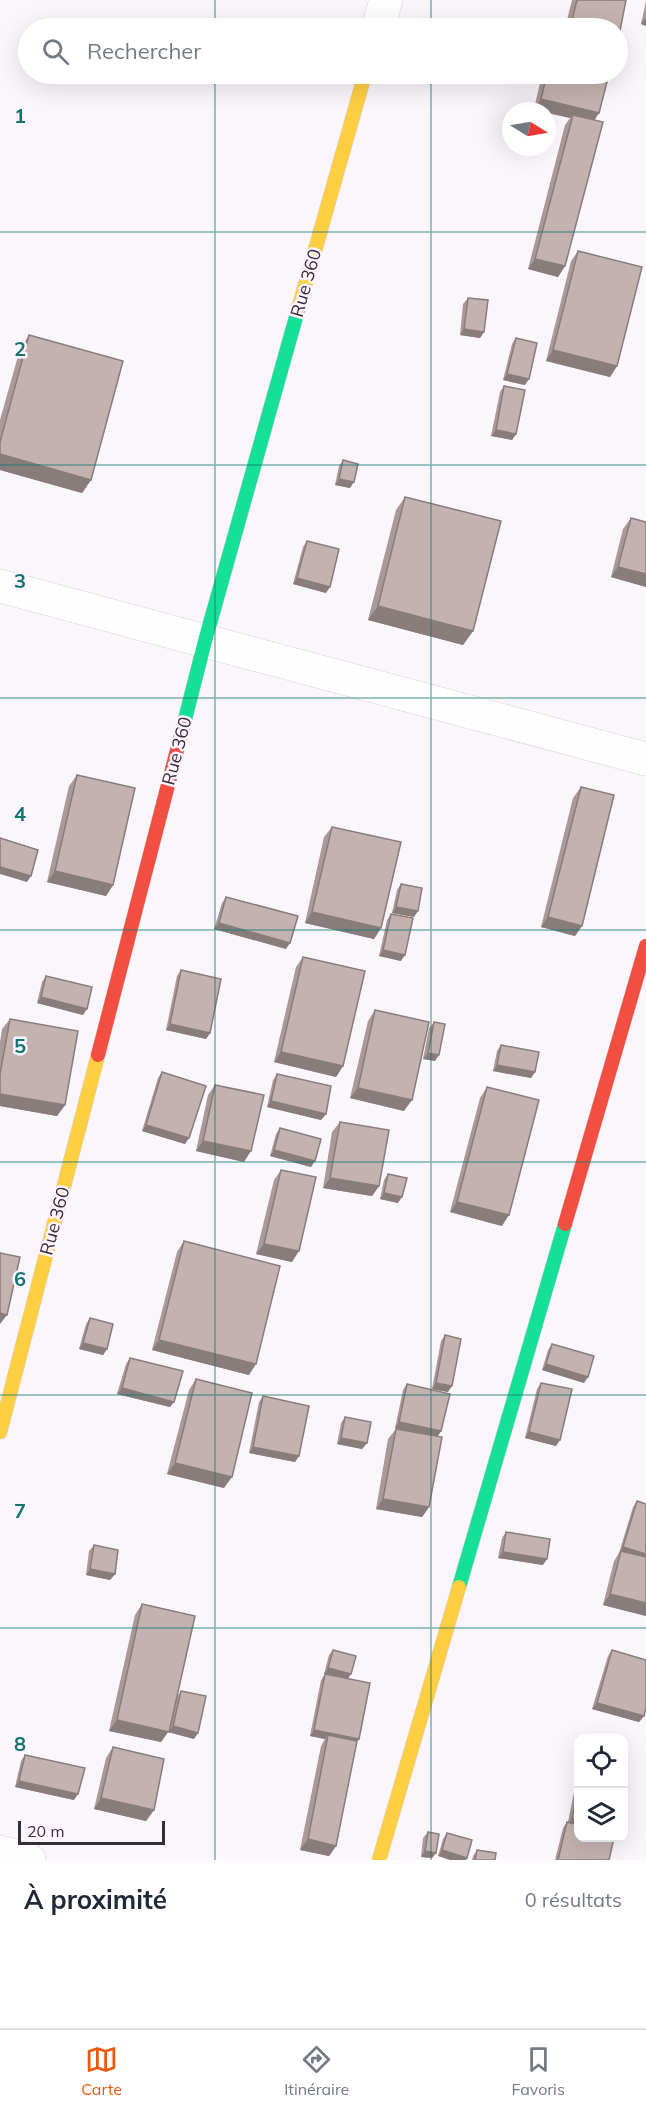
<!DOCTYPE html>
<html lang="fr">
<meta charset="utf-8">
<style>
:root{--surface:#fff;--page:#f6f6f7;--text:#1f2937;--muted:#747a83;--line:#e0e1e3;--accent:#ea580c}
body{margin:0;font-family:Mulish,sans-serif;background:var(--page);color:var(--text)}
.controls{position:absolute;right:18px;bottom:18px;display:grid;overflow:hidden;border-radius:12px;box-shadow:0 6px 24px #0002}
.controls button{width:54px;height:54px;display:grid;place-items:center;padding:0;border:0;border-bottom:2px solid var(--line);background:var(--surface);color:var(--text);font:30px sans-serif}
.compass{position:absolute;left:502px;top:102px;width:54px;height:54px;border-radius:50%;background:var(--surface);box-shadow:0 6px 24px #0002;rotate:101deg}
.scale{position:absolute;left:18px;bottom:15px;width:147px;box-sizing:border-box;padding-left:6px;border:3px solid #362e36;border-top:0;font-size:16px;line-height:21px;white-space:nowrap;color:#362e36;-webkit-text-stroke:4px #fef3fe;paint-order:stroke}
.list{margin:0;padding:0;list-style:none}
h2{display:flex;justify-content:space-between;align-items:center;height:78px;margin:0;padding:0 24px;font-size:26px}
h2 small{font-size:20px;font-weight:400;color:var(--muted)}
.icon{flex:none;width:33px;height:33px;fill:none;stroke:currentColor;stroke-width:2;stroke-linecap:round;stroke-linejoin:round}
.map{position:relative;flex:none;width:646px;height:1860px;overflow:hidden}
.search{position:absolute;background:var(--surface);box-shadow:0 6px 24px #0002;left:18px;right:18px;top:18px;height:66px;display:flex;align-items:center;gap:15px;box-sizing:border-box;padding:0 21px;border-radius:33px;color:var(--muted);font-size:22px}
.sheet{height:168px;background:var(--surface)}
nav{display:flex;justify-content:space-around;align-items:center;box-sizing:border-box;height:84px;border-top:2px solid var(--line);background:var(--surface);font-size:16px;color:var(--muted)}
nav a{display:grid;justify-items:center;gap:3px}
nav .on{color:var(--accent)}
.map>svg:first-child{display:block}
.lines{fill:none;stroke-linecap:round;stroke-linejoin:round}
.street-casing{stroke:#d8d2d7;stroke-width:34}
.fast-casing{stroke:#d8d2d7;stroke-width:15}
.slow-casing{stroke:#d8d2d7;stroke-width:15}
.jam-casing{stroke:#d8d2d7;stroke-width:15}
.street{stroke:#fefefe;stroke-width:33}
.fast{stroke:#16e098;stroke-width:14}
.slow{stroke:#ffcf43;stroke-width:14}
.jam{stroke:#f24e42;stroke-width:14}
.wall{fill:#a99997}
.shaded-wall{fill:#897d7b}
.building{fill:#c4b2b0;stroke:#897d7b;stroke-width:1.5}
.grid{fill:none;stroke:#0f766e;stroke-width:1.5;stroke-opacity:0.55}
.labels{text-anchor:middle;stroke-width:5;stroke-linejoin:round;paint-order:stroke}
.street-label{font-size:18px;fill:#362e36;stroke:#fef3fe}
.grid-label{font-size:20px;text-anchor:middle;font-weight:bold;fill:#0f766e;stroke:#fef3fe;stroke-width:5;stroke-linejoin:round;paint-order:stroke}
</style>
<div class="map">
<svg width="646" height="1860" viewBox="0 0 646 1860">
<rect width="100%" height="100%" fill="#fbf6fb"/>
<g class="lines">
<defs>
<g id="street">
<polyline points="378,28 386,0"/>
<polyline points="0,586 646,759"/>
<polyline points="0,1852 29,1860"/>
</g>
<g id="fast">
<polyline points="183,727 205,641 298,310"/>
<polyline points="459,1587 565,1224"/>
</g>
<g id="slow">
<polyline points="298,310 365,74"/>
<polyline points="0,1432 98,1055"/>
<polyline points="379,1860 459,1587"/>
</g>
<g id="jam">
<polyline points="98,1055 183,727"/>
<polyline points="565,1224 646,946"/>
</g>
</defs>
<use href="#street" class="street-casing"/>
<use href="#fast" class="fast-casing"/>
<use href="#slow" class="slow-casing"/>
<use href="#jam" class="jam-casing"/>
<use href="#street" class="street"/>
<use href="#fast" class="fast"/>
<use href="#slow" class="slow"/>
<use href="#jam" class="jam"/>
</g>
<g class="wall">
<polygon points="572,0 626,0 618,28 565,28"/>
<polygon points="646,1 646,26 641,24"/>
<polygon points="542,74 609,74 595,120 565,266 558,277 528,269 565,125 570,118 547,111 540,111 534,109"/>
<polygon points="578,251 617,366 610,377 546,361 571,261"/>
<polygon points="468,298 484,332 480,338 460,335 463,304"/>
<polygon points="29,335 91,480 82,493 0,470 0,420 20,349"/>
<polygon points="516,338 525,385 503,380 512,344"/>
<polygon points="504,386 516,434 512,440 491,436 500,392"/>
<polygon points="343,460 350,488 335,485 339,466"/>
<polygon points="405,497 473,631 463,645 368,620 396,510"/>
<polygon points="631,518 646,522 646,587 611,577 623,529"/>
<polygon points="307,541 326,593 293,584 303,547"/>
<polygon points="77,775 113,885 106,896 47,882 69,786"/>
<polygon points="581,787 582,926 575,936 541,927 573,798"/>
<polygon points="332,827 381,928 374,939 305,923 324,837"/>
<polygon points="401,884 414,917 392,913 397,890"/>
<polygon points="226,897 286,949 214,929 222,903"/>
<polygon points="391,914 401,961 379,956 387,920"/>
<polygon points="303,957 343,1066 336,1077 274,1062 296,967"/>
<polygon points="181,970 210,1033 206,1039 166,1030 177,976"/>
<polygon points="46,976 83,1015 37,1003 42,982"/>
<polygon points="375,1010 404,1111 350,1098 368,1021"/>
<polygon points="10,1019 65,1105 57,1116 0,1106 0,1042 2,1029"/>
<polygon points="434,1022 435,1061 423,1059 429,1028"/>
<polygon points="501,1045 535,1072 531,1078 493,1071 497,1051"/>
<polygon points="162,1072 185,1144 142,1131 158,1078"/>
<polygon points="277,1074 326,1114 321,1120 267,1107 273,1080"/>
<polygon points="215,1085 244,1162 196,1151 208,1095"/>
<polygon points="487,1087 502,1226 450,1212 480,1098"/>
<polygon points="340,1122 379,1186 372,1196 323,1188 332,1132"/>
<polygon points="280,1128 311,1167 270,1156 276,1134"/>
<polygon points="281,1170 292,1262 256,1254 274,1180"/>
<polygon points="388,1174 398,1203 380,1199 384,1180"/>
<polygon points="184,1241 249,1375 152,1350 177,1252"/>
<polygon points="90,1318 107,1349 103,1355 79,1349 86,1324"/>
<polygon points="445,1335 448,1392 432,1389 441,1341"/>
<polygon points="552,1344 584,1383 542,1370 548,1350"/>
<polygon points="130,1358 174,1402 170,1407 117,1394 126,1364"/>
<polygon points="196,1379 224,1488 167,1474 189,1390"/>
<polygon points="541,1383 556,1446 525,1438 537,1389"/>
<polygon points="407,1384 441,1431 438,1436 429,1507 422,1517 376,1509 388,1439 396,1429 413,1432 395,1428 403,1390"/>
<polygon points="263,1396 299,1456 295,1462 249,1453 259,1402"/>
<polygon points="345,1417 367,1443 362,1449 337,1444 341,1423"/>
<polygon points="637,1501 646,1616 603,1605 614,1561 619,1553 633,1507"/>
<polygon points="506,1532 543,1565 498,1558 502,1538"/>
<polygon points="94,1545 115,1574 110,1580 86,1575 89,1551"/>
<polygon points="142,1604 177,1697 181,1691 194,1739 168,1732 161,1742 109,1731 135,1615"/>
<polygon points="333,1650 348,1679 359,1739 357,1741 336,1846 329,1856 300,1850 321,1746 325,1739 310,1736 321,1680 325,1674 324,1674 329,1655"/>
<polygon points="612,1650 644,1716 639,1722 592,1709 608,1656"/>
<polygon points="113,1747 154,1810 146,1821 94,1809 106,1758"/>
<polygon points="25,1755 74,1800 15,1787 21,1761"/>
<polygon points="579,1782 609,1860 555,1860 563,1828 567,1822 568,1822 575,1787"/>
<polygon points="428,1832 436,1853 432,1858 421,1857 423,1838"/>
<polygon points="447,1833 467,1858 438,1856 443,1839"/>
<polygon points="477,1850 495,1860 472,1860 473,1856"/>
</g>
<g class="shaded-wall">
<polygon points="646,17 646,26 641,24"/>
<polygon points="541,99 599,113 592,124 573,115 570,118 547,113 547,111 540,111 534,109"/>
<polygon points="535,259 565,266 558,277 528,269"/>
<polygon points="464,329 484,332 480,338 460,335"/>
<polygon points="553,350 617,366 610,377 546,361"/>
<polygon points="507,374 529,379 525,385 503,380"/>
<polygon points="496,430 516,434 512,440 491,436"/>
<polygon points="0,454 91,480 82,493 0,470"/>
<polygon points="339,479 354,482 350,488 335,485"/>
<polygon points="618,567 646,574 646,587 611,577"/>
<polygon points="297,578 330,587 326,593 293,584"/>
<polygon points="378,606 473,631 463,645 368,620"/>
<polygon points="0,867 31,876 27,882 0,874"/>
<polygon points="55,871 113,885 106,896 47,882"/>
<polygon points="396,907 418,911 414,917 392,913"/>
<polygon points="312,912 381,928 374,939 305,923"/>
<polygon points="548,917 582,926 575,936 541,927"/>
<polygon points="219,923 290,943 286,949 214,929"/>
<polygon points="383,950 405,955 401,961 379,956"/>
<polygon points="41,997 87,1009 83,1015 37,1003"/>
<polygon points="170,1024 210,1033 206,1039 166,1030"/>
<polygon points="281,1052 343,1066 336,1077 274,1062"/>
<polygon points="428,1053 439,1055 435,1061 423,1059"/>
<polygon points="497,1065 535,1072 531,1078 493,1071"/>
<polygon points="358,1088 412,1100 404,1111 350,1098"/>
<polygon points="0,1094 65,1105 57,1116 0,1106"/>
<polygon points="271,1101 326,1114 321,1120 267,1107"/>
<polygon points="146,1125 189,1138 185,1144 142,1131"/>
<polygon points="203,1141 251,1151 244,1162 196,1151"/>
<polygon points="274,1150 315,1161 311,1167 270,1156"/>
<polygon points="330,1178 379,1186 372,1196 323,1188"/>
<polygon points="384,1193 402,1197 398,1203 380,1199"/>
<polygon points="457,1202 509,1215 502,1226 450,1212"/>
<polygon points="264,1244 299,1251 292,1262 256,1254"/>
<polygon points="0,1313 7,1315 0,1324"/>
<polygon points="159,1340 256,1364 249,1375 152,1350"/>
<polygon points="83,1343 107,1349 103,1355 79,1349"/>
<polygon points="546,1364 588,1377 584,1383 542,1370"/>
<polygon points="436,1383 452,1386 448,1392 432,1389"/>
<polygon points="122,1388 174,1402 170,1407 117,1394"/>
<polygon points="399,1422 441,1431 437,1437 395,1428"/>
<polygon points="529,1432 560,1440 556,1446 525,1438"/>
<polygon points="341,1438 367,1443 362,1449 337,1444"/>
<polygon points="253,1447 299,1456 295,1462 249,1453"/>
<polygon points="175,1463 232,1477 224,1488 167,1474"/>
<polygon points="383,1499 429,1507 422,1517 376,1509"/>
<polygon points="623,1547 646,1554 646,1562 621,1551 619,1553"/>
<polygon points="503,1552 547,1559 543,1565 498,1558"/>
<polygon points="90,1569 115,1574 110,1580 86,1575"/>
<polygon points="610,1594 646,1603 646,1616 603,1605"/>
<polygon points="328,1668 351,1674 347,1680 324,1674"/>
<polygon points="597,1703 644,1716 639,1722 592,1709"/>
<polygon points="117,1720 169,1732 173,1726 198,1733 194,1739 168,1732 161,1742 109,1731"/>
<polygon points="314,1730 359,1739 355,1745 328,1735 325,1739 310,1736"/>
<polygon points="19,1781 78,1794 74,1800 15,1787"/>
<polygon points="101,1798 154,1810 146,1821 94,1809"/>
<polygon points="572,1818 579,1819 579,1826 568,1824"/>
<polygon points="308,1839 336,1846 329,1856 300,1850"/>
<polygon points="442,1850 467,1858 466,1860 450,1860 438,1856"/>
<polygon points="425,1851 436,1853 432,1858 421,1857"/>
</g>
<g class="building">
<polygon points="577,0 626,0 618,41 618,28 570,28"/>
<polygon points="547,74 609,74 599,113 541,99"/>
<polygon points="573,115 603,122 565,266 535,259"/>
<polygon points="578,251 642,267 617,366 553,350"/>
<polygon points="468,298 488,300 484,332 464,329"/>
<polygon points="29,335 123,361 91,480 0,454 0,442"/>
<polygon points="516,338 537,343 529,379 507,374"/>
<polygon points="504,386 525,390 516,434 496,430"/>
<polygon points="343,460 358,464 354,482 339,479"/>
<polygon points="405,497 501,521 473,631 378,606"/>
<polygon points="631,518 646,522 646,574 618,567"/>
<polygon points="307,541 339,549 330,587 297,578"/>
<polygon points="77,775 135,788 113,885 55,871"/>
<polygon points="581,787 614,795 582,926 548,917"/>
<polygon points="332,827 401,842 381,928 312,912"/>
<polygon points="0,838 38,850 31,876 0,867"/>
<polygon points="401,884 422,888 418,911 396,907"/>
<polygon points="226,897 298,916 290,943 219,923"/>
<polygon points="391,914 413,918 405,955 383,950"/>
<polygon points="303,957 365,971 343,1066 281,1052"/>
<polygon points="181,970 221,979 210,1033 170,1024"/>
<polygon points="46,976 92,987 87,1009 41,997"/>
<polygon points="375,1010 429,1022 412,1100 358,1088"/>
<polygon points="10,1019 78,1031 65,1105 0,1094 0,1074"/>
<polygon points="434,1022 445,1024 439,1055 428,1053"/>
<polygon points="501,1045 539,1052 535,1072 497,1065"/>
<polygon points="162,1072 206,1086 189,1138 146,1125"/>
<polygon points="277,1074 331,1086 326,1114 271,1101"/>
<polygon points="215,1085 264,1095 251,1151 203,1141"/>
<polygon points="487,1087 539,1100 509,1215 457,1202"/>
<polygon points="340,1122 389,1130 379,1186 330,1178"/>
<polygon points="280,1128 321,1139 315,1161 274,1150"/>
<polygon points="281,1170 316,1177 299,1251 264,1244"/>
<polygon points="388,1174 407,1178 402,1197 384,1193"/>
<polygon points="184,1241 280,1266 256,1364 159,1340"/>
<polygon points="0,1253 20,1257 7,1315 0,1313"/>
<polygon points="90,1318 113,1324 107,1349 83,1343"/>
<polygon points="445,1335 461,1339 452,1386 436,1383"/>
<polygon points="552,1344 594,1356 588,1377 546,1364"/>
<polygon points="130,1358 183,1371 174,1402 122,1388"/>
<polygon points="196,1379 252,1393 232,1477 175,1463"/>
<polygon points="541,1383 572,1389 560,1440 529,1432"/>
<polygon points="407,1384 450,1394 441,1431 399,1422"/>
<polygon points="263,1396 309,1406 299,1456 253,1447"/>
<polygon points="345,1417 371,1422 367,1443 341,1438"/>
<polygon points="396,1429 442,1437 429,1507 383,1499"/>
<polygon points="637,1501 646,1504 646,1554 623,1547"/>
<polygon points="506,1532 550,1539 547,1559 503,1552"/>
<polygon points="94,1545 118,1550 115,1574 90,1569"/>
<polygon points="621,1551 646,1557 646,1603 610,1594"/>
<polygon points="142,1604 195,1616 169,1732 117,1720"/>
<polygon points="333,1650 356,1656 351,1674 328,1668"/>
<polygon points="612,1650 646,1660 646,1708 644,1716 597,1703"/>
<polygon points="325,1674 370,1683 359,1739 314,1730"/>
<polygon points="181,1691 206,1696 198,1733 173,1726"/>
<polygon points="328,1735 357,1741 336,1846 308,1839"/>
<polygon points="113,1747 164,1759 154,1810 101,1798"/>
<polygon points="25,1755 85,1768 78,1794 19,1781"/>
<polygon points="579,1783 579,1819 572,1818"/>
<polygon points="567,1822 579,1825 579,1838 614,1838 609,1860 558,1860"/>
<polygon points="428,1832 439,1834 436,1853 425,1851"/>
<polygon points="447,1833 472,1840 467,1858 442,1850"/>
<polygon points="477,1850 496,1853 495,1860 475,1860"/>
</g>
<path class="grid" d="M 215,0 L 215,28M 431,0 L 431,28M 215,74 L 215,1860M 431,74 L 431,1860M 0,232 L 646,232M 0,465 L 646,465M 0,698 L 646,698M 0,930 L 646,930M 0,1162 L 646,1162M 0,1395 L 646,1395M 0,1628 L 646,1628"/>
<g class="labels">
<g class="street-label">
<text transform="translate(306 283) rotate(-74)" y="6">Rue 360</text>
<text transform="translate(177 751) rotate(-75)" y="6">Rue 360</text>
<text transform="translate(55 1221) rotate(-75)" y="6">Rue 360</text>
</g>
</g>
<g class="grid-label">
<text x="20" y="123">1</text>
<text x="20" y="356">2</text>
<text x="20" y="588">3</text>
<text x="20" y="821">4</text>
<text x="20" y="1053">5</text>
<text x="20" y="1286">6</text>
<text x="20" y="1518">7</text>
<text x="20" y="1751">8</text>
</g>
</svg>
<div class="controls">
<button><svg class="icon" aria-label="locate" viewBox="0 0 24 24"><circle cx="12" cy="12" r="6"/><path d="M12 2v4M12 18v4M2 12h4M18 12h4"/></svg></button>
<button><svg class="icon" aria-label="layers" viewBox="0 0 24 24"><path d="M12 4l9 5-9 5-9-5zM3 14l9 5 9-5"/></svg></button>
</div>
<svg class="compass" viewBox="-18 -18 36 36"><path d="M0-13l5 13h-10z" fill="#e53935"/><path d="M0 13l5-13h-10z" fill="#747a83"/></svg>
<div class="scale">20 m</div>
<div class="search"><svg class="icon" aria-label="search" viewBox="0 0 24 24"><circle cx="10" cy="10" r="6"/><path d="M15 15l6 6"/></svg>Rechercher</div>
</div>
<section class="sheet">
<h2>À proximité<small>0 résultats</small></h2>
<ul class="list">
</ul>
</section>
<nav>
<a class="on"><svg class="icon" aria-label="map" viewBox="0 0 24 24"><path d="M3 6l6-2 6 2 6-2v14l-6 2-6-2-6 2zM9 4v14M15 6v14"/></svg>Carte</a>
<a><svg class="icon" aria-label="directions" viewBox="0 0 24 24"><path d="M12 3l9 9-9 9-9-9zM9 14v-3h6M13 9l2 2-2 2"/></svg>Itinéraire</a>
<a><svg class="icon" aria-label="saved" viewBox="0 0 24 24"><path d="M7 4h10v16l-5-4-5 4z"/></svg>Favoris</a>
</nav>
